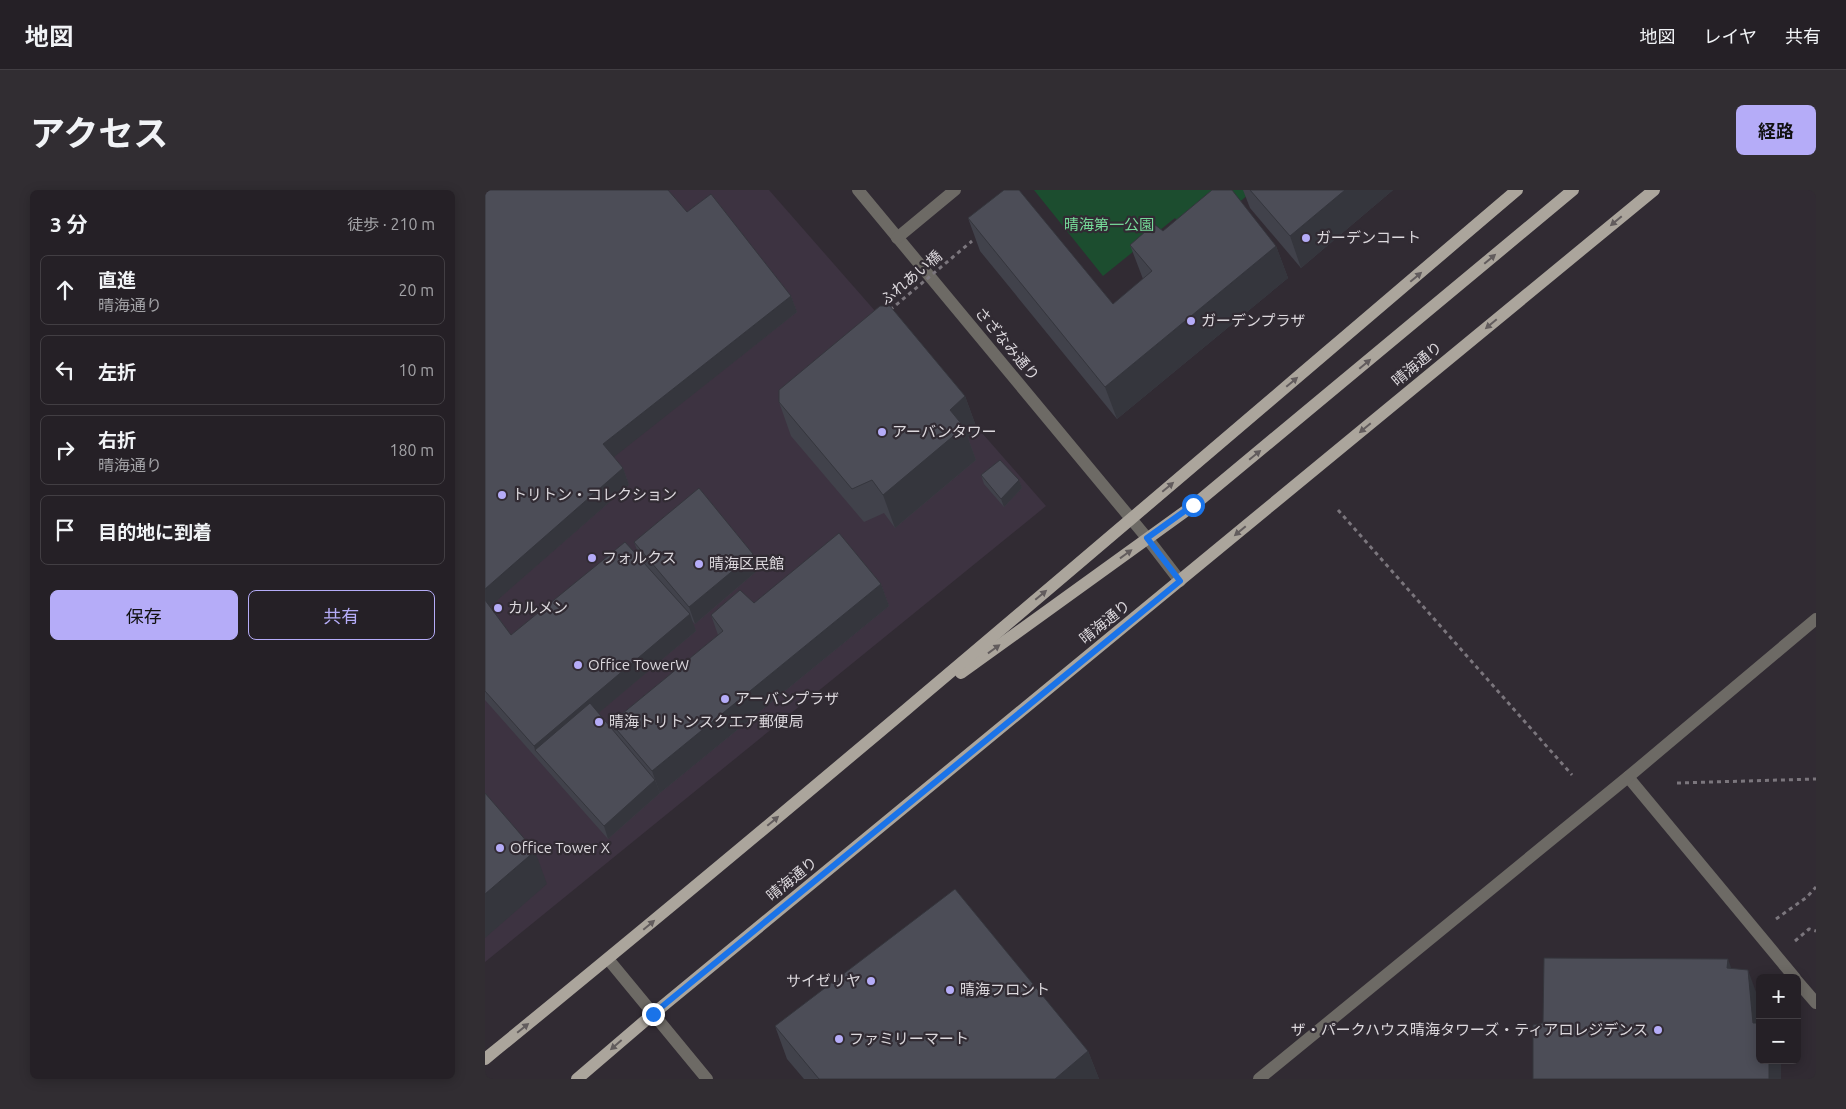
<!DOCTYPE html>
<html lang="ja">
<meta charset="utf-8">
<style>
:root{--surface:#252026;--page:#312d32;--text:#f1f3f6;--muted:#a3a3a7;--line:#423e43;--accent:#b5acf8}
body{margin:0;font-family:Ubuntu,"Noto Sans JP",sans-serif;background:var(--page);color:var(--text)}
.controls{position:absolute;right:15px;bottom:15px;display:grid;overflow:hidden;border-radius:8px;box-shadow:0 2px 12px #0003}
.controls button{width:45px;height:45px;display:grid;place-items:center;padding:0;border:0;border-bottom:1px solid var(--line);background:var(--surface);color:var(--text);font:25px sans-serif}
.stop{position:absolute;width:15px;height:15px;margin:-11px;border:4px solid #1a73e8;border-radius:50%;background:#fff}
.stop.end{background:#1a73e8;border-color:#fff;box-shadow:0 1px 5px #0008}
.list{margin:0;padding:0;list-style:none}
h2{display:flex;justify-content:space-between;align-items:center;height:65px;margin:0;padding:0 20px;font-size:21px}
h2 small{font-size:16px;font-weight:400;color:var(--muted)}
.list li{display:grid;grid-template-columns:32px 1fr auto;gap:15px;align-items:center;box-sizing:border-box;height:70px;margin:0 10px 10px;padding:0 10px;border:1px solid var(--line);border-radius:8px}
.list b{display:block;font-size:19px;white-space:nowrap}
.list p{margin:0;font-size:16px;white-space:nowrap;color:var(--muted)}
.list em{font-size:16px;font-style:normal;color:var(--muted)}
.actions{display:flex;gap:10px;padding:15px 20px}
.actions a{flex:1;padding:11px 0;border:1px solid var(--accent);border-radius:8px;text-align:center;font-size:18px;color:var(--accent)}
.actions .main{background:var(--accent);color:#111}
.icon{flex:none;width:28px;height:28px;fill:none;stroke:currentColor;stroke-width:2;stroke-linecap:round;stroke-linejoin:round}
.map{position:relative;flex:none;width:1331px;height:889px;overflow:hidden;border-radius:8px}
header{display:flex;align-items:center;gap:30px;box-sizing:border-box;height:70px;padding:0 25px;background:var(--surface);border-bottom:1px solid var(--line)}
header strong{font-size:24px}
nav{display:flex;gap:28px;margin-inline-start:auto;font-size:18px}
.intro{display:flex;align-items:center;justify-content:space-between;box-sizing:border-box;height:120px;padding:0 30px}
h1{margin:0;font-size:35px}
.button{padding:12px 22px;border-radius:8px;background:var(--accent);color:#111;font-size:18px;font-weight:700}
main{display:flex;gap:30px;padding:0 30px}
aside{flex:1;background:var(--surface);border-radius:8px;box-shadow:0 2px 12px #0003}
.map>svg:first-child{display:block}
.built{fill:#3d3341}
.green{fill:#1c4d2f}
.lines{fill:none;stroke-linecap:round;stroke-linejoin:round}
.path{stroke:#7b767d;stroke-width:3;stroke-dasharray:4 4;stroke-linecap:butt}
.minor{stroke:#6d6a65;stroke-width:12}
.major{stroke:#aba59c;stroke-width:12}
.path-bridge{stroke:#7b767d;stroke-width:3;stroke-dasharray:4 4;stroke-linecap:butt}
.wall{fill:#41424b}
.shaded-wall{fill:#35363d}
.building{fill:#4c4d57;stroke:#35363d}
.oneway{fill:#625c5d}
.route{stroke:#1a73e8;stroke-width:6}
.poi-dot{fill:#b5acf8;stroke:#312b33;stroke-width:2}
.labels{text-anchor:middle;stroke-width:4.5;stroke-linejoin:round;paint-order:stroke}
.park-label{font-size:15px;fill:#76da99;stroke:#312b33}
.poi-label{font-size:15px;fill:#dcd8dd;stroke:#312b33;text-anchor:start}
.street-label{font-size:15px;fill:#dcd8dd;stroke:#312b33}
</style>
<header>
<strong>地図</strong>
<nav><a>地図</a><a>レイヤ</a><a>共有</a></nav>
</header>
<div class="intro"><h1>アクセス</h1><a class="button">経路</a></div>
<main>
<aside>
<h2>3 分<small>徒歩 · 210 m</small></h2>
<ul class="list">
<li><svg class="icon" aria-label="ahead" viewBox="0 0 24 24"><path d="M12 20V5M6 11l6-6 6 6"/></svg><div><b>直進</b><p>晴海通り</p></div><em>20 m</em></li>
<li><svg class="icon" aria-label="left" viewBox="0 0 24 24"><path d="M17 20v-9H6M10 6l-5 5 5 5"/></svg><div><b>左折</b></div><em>10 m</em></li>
<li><svg class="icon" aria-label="right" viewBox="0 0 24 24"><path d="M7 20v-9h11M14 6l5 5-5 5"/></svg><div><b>右折</b><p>晴海通り</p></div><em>180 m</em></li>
<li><svg class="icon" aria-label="arrive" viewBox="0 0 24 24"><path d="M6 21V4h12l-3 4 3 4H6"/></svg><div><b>目的地に到着</b></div></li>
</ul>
<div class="actions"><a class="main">保存</a><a>共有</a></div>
</aside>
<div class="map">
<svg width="1331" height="889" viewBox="0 0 1331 889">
<rect width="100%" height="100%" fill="#312b33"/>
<polygon class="built" points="0,0 284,0 561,316 0,772"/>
<polygon class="green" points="549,0 769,0 708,50 690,28 618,86"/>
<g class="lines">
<g class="path">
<polyline points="853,320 1087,585"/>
<polyline points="1192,593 1331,589"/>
<polyline points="1291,729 1322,707 1331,697"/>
<polyline points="1310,751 1324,739 1331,741"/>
</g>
<g class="minor">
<polyline points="373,0 662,348 695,391"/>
<polyline points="412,48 470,0"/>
<polyline points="1143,587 1310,788"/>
<polyline points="123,769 222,889"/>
<polyline points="1312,791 1331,813"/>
<polyline points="774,889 1143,587 1331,429"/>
</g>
<g class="major">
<polyline points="476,483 709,315 1088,0"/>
<path d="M 0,869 C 349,585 690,291 1032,0"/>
<polyline points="92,889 168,824 1169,0"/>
</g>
<polyline class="path-bridge" points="405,120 487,51"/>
</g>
<g class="wall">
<polygon points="0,0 202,22 306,106 312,122 128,267 138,278 144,295 5,416 26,445 155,368 149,352 273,380 210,434 207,431 211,441 113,523 129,542 126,533 233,445 226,425 269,413 396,394 404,416 175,603 123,649 0,510"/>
<polygon points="758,0 908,0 816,78 765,18"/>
<polygon points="483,28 628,114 658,89 645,55 678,41 791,56 803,88 632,229 495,61"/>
<polygon points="480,206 492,239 483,248 491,270 410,338 399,323 379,332 306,246 294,212"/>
<polygon points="496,285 534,290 537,298 519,317 499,294"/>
<polygon points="290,836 603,861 614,889 319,889 302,869"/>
</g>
<g class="shaded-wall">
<polygon points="860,0 908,0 816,78 805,46"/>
<polygon points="791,56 803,88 632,229 620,197"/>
<polygon points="306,106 312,122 124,271 118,254"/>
<polygon points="480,206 492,239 483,248 491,270 410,338 398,305 465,220"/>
<polygon points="138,278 144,295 1,420 0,417 0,399"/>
<polygon points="534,290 537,298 519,317 516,309"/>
<polygon points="268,364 273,380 210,434 204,417"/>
<polygon points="396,394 404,416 175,603 167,581"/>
<polygon points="205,424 211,441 59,569 50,560 49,556"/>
<polygon points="170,590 175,603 123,649 119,636"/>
<polygon points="50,661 62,694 0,748 0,704"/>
<polygon points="1243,769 1255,802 1242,778"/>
<polygon points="1263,780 1275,813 1275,853 1268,833"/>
<polygon points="603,861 614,889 570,889"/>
<rect x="1284" y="870" width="12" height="19"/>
</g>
<g class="building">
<polygon points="0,0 183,0 202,22 226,4 306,106 118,254 138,278 0,399"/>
<polygon points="519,0 534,0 628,114 667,81 645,55 669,34 678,41 727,0 747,0 791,56 620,197 483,28"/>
<polygon points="765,0 860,0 805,46"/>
<polygon points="395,116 405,116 480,206 465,220 479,237 398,305 387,290 367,299 294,212 294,200"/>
<polygon points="515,270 534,290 516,309 496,285"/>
<polygon points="214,298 268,364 204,417 149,352"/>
<polygon points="354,343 396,394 167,581 126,533 238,441 226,425 255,400 269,413"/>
<polygon points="140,352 205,424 49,556 0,501 0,410 26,445"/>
<polygon points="105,513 170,590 119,636 50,560"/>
<polygon points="0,603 50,661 0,704"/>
<polygon points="470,699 603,861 570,889 334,889 290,836"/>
<polygon points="1059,768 1243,769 1242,778 1263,780 1268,833 1275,833 1275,870 1284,870 1284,889 1048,889 1048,835 1058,833"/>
</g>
<defs><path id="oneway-solid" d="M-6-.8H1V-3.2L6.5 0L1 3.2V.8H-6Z" transform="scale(1.25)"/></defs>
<g class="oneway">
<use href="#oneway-solid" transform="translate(1131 31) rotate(140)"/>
<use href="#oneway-solid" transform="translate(1005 69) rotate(-40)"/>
<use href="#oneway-solid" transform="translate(931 87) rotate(-40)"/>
<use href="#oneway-solid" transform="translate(1006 134) rotate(140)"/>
<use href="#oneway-solid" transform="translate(880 174) rotate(-40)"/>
<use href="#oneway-solid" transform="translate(807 192) rotate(-40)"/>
<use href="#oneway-solid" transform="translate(880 238) rotate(140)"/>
<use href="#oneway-solid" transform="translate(770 265) rotate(-39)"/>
<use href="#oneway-solid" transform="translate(683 297) rotate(-40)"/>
<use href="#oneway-solid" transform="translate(755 341) rotate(140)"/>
<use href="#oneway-solid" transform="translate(641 364) rotate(-36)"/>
<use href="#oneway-solid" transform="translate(556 405) rotate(-40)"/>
<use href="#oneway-solid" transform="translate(509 459) rotate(-36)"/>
<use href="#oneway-solid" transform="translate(288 631) rotate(-40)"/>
<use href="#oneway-solid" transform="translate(164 735) rotate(-40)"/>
<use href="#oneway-solid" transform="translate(38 838) rotate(-39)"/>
<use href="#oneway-solid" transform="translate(131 855) rotate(139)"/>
</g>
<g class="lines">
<polyline class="route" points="168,824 695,391 662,348 708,315"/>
</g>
<g class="poi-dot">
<circle cx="821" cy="48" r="5"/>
<circle cx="706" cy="131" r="5"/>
<circle cx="397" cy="242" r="5"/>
<circle cx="17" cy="305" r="5"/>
<circle cx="107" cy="368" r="5"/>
<circle cx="214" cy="374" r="5"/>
<circle cx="13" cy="418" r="5"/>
<circle cx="93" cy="475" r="5"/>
<circle cx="240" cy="509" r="5"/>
<circle cx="114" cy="532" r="5"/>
<circle cx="15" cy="658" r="5"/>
<circle cx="386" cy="791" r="5"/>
<circle cx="465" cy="800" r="5"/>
<circle cx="1173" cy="840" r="5"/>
<circle cx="354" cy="849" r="5"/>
</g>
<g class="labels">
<g class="park-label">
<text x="624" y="40">晴海第一公園</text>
</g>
<g class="poi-label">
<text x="831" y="53">ガーデンコート</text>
<text x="716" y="136">ガーデンプラザ</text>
<text x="407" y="247">アーバンタワー</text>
<text x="27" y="310">トリトン・コレクション</text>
<text x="117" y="373">フォルクス</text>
<text x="224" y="379">晴海区民館</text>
<text x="23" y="423">カルメン</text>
<text x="103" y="480">Office TowerW</text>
<text x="250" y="514">アーバンプラザ</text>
<text x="124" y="537">晴海トリトンスクエア郵便局</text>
<text x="25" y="663">Office Tower X</text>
<text x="376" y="796" text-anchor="end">サイゼリヤ</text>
<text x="475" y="805">晴海フロント</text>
<text x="1163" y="845" text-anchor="end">ザ・パークハウス晴海タワーズ・ティアロレジデンス</text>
<text x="364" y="854">ファミリーマート</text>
</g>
<g class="street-label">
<text transform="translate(426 88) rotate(-40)" y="5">ふれあい橋</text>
<text transform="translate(522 154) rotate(50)" y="5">さざなみ通り</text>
<text transform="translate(932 174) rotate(-40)" y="5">晴海通り</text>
<text transform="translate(620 432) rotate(-39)" y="5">晴海通り</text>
<text transform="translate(307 689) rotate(-39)" y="5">晴海通り</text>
</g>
</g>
</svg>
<div class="controls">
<button>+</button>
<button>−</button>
</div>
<div class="stop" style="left:708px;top:315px"></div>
<div class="stop end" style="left:168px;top:824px"></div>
</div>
</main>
